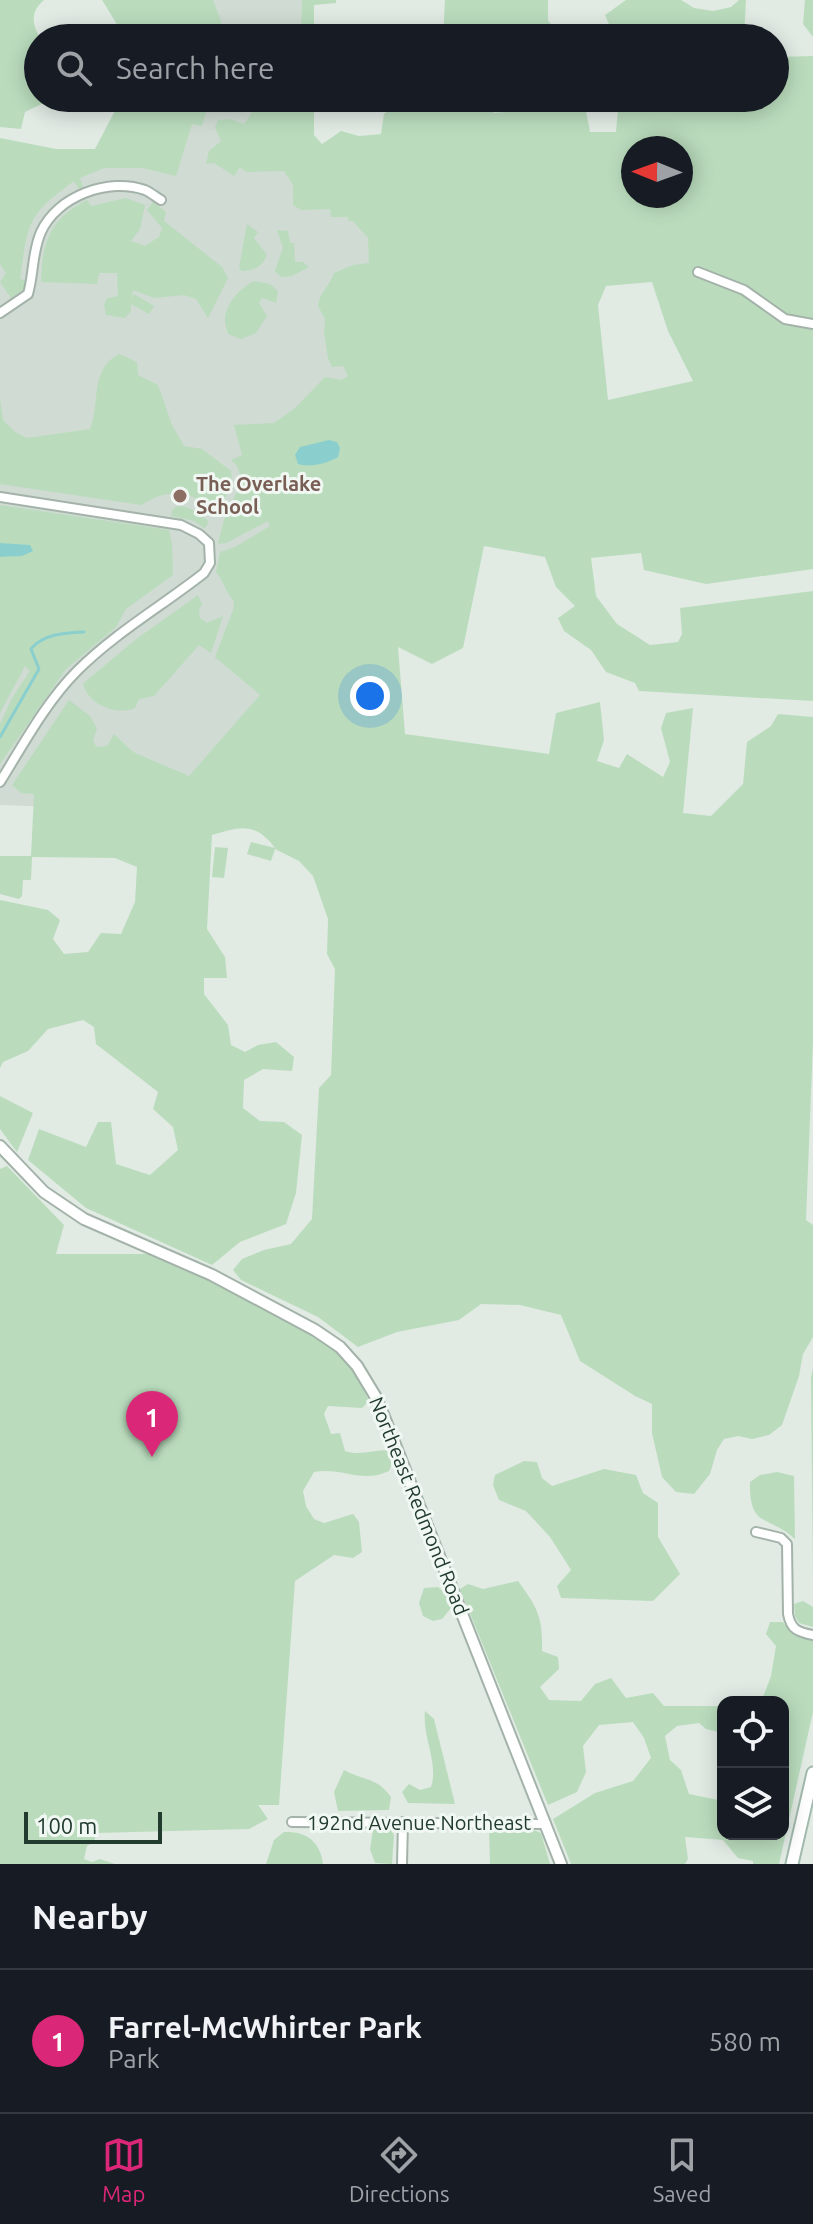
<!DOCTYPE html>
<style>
:root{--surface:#171b24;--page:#242831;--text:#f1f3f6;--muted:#9ea1a6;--line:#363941;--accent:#db2777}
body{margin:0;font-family:Ubuntu,sans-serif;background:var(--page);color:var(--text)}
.controls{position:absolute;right:24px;bottom:24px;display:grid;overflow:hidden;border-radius:16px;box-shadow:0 4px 20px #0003}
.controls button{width:72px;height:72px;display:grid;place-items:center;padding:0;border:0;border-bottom:2px solid var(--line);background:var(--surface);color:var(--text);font:40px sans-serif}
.compass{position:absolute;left:621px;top:136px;width:72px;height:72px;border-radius:50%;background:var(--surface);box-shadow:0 4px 20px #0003;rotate:271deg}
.scale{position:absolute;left:24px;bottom:20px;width:138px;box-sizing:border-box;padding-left:8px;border:4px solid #223b2f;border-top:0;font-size:22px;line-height:28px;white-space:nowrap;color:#223b2f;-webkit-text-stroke:6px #f1f8f3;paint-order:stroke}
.you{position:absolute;left:370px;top:696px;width:28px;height:28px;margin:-20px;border:6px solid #fff;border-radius:50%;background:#1a73e8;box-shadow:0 0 0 12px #1a73e833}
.badge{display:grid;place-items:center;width:52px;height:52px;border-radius:50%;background:var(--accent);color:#fff;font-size:26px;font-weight:700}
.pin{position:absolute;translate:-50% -66px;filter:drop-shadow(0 2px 4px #0008)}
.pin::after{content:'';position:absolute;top:42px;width:28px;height:24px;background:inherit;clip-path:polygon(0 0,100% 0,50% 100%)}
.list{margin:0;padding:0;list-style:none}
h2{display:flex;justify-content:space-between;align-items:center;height:104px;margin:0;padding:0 32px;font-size:34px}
h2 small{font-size:26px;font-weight:400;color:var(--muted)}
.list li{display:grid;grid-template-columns:52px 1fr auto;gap:24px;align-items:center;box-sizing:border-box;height:144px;padding:0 32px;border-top:2px solid var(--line)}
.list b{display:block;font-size:30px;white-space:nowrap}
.list p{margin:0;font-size:26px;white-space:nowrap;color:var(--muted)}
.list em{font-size:26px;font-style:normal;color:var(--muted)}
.icon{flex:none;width:44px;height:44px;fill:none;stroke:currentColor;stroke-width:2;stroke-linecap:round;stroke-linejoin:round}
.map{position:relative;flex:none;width:813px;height:1864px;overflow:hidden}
.search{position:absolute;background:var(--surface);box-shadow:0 4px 20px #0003;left:24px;right:24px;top:24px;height:88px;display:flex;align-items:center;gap:20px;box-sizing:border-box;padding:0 28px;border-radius:44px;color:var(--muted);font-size:30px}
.sheet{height:248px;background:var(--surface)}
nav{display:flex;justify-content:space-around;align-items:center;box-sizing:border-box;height:112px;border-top:2px solid var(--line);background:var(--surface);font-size:22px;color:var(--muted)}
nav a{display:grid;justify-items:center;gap:4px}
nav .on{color:var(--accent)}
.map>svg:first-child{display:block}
.built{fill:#cfdbd3}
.green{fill:#badcbd;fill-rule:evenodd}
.water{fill:#8acfcd}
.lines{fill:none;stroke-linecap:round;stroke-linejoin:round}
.stream{stroke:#8acfcd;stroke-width:3}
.minor-casing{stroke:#a4b3aa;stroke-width:12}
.tertiary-casing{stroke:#a4b3aa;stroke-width:14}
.secondary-casing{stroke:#a2b9ad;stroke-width:15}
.minor{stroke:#fff;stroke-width:8}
.tertiary{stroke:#fff;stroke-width:10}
.secondary{stroke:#fff;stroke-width:11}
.education-dot{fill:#8d6e63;stroke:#f1f8f3;stroke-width:3}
.labels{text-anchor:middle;stroke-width:6;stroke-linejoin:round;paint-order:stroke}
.education-label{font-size:20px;font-weight:bold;fill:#785e54;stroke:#f1f8f3;text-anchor:start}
.street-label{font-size:20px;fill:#223b2f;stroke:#f1f8f3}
</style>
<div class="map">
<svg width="813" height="1864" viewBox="0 0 813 1864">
<rect width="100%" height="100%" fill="#e1ebe4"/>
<g class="built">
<polygon points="172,0 308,0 308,38 171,38"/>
<polygon points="169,98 307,98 307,151 379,152 341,817 0,805 0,152 167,157"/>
</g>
<g class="green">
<path d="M 0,0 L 44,0 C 30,12 32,23 40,38 L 38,38 L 38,98 L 54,98 L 25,112 L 21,129 L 0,127 Z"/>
<polygon points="102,0 213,0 221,21 221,38 121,38 118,26"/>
<polygon points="302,0 336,0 336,3 314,5 314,28 330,38 301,38"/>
<polygon points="445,0 548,0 548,21 562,33 559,38 443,38"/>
<polygon points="626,0 681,0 694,8 713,11 731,7 739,0 746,0 744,38 615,38 605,15"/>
<polygon points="805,0 813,0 813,37 803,24"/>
<path d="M 813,56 L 813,569 L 706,584 L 644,570 L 641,553 L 591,558 L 596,596 L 617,624 L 650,645 L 678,642 L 682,634 L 680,608 L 813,591 L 813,701 L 639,691 L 635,683 L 606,672 L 591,650 L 564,631 L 558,618 L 575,606 L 556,587 L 545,557 L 484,546 L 463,648 L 432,664 L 398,647 L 405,734 L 549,754 L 556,713 L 600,702 L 604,740 L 597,761 L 619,768 L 627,754 L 663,777 L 670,762 L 661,728 L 666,713 L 693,708 L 683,813 L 711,816 L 743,784 L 747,742 L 771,726 L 778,714 L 813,717 L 813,1042 L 806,1220 L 813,1225 L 813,1337 L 803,1354 L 799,1376 L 782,1425 L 769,1435 L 752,1439 L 738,1436 L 724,1439 L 717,1450 L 710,1474 L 694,1494 L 676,1492 L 662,1477 L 652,1433 L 652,1404 L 635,1396 L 580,1361 L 561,1315 L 520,1305 L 481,1304 L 459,1320 L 397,1332 L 358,1347 L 318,1317 L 241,1280 L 233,1270 L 242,1259 L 264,1250 L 291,1244 L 312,1219 L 319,1088 L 331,1075 L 335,969 L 327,954 L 328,919 L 313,876 L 299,861 L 275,849 L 271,861 L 247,854 L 251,842 L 275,848 C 255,822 241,826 212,835 L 207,929 L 225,957 L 227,978 L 204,978 L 204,994 L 228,1025 L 231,1045 L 245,1052 L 258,1045 L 276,1042 L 294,1057 L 292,1071 L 263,1069 L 244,1080 L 243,1108 L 260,1121 L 284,1122 L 302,1135 L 296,1193 L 286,1224 L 240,1242 L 212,1265 L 86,1208 L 28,1160 L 39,1129 L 86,1147 L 98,1122 L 111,1122 L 116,1164 L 150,1175 L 178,1150 L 173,1127 L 153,1109 L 158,1092 L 96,1044 L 94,1027 L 83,1020 L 48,1029 L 28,1051 L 3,1062 L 0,1068 L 0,900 L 48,910 L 60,920 L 53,939 L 64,954 L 88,952 L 101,933 L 121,934 L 135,902 L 137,867 L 115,858 L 32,857 L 31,880 L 23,880 L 22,896 L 19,899 L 0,894 L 0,856 L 31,856 L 34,794 L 21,793 L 12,785 L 69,700 L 90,716 L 97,729 L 93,740 L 96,747 L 107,746 L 114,734 L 133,752 L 189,776 L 260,695 L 215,657 L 233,610 L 234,601 C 225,592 224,581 216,572 L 220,552 L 235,547 L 270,526 L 268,521 L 226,543 L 218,544 L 224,520 L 242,480 L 237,466 L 231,460 L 242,455 L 234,425 L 274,423 L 295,408 L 325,377 L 341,380 L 348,376 L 343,366 L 332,367 L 328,358 L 324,332 L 325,319 L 318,306 C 319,293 330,286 334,273 L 353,265 L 369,263 L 368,238 L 353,221 L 348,221 L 348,217 L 331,217 L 330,209 L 301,210 L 293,205 L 293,185 L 284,171 L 246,172 L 240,167 L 234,176 L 214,163 L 206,164 L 209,151 L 221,141 L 215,128 L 218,120 L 229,119 L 244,124 L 256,106 L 285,106 L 286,98 L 319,98 L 314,111 L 314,135 L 322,144 L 341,131 L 359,136 L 381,134 L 384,114 L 404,98 L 483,98 L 494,113 L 514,111 L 528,98 L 558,98 L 563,105 L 586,111 L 590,132 L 616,132 L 619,98 L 775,98 L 775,57 ZM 633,148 L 681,148 L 681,196 L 633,196 ZM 652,282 L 668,331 L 693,381 L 608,400 L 598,305 L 606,286 Z"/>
<path d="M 117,98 L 210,98 L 202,126 L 192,124 L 176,176 L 142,168 L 104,168 L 80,178 L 83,187 L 79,189 L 74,181 C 26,216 28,223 20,279 L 29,281 L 25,288 L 11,298 L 0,282 L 6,273 L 0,264 L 0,138 L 56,149 L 95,149 L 119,103 Z"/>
<path d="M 126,198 L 145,205 L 140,229 L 131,241 L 145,246 L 159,237 L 162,228 L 147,210 L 153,202 L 166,212 L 164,221 L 222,267 L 228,278 L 208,318 L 196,299 L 184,295 L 154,298 L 133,290 L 131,299 L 134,294 L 154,306 L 149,314 L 131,304 L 131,311 L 125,318 L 106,315 L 104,305 L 107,298 L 118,296 L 117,273 L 99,273 L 97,284 L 41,282 C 42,241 50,219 87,200 L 91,206 Z"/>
<path d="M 247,224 L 258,232 L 254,238 L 267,255 C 262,267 255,270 242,271 L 239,268 Z"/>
<polygon points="277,230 288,231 290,243 294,243 295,262 303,262 309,267 292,276 281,277 275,271 283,248"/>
<path d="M 254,281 L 270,284 L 278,291 L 276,303 L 262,298 L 259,303 L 267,316 L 256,333 L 241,339 L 228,334 C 227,329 225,325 225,320 C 225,304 241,287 254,281 Z"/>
<path d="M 119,354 L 137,362 L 138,375 L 158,385 L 172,425 L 184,446 L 202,449 L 231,471 C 233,485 227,499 216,510 C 190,491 169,487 141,505 L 0,484 L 0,399 L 3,420 L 15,432 L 27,438 L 90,429 C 101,401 89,370 119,354 Z"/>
<polygon points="0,505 169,530 172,544 173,575 126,609 116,627 66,669 0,764 0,724 12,698 30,671 25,666 0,713"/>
<path d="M 177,506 C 190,507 199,512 208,521 L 207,526 L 204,528 L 194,521 L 171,516 L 172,510 Z"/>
<path d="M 198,595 L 202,604 L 199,609 L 200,618 L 207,623 L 223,616 L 211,653 L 199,645 L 154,696 L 139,699 L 135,708 C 116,716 89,705 83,684 L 86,681 L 135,640 Z"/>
<polygon points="215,847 228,848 224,878 212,877"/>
<polygon points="0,1096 33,1113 17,1152 0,1129"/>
<path d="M 7,1166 L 64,1225 L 56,1254 L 160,1254 L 217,1280 L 325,1342 L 354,1370 L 369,1401 L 362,1408 L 328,1406 L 324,1414 L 331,1434 L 340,1433 L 345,1451 C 360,1456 372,1450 389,1450 L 393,1461 L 389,1471 C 362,1484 342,1467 314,1472 L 303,1491 L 306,1506 L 314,1519 L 324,1523 L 353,1514 L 359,1522 L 362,1552 L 353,1558 L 334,1555 L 295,1581 L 279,1805 L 258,1805 L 268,1819 L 249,1829 L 96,1833 L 94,1842 L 87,1846 L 84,1859 L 92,1862 L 100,1859 L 115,1864 L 0,1864 L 0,1169 Z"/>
<polygon points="813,1368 813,1582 811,1377"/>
<polygon points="524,1461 537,1462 542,1478 552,1486 604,1469 636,1475 643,1493 658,1503 658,1537 680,1574 653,1601 561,1598 557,1586 571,1570 550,1537 526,1511 499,1500 493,1485 495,1475"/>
<path d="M 777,1472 L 794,1476 L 795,1539 C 769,1515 749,1529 750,1482 L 760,1475 Z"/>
<path d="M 518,1581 C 538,1608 543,1618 542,1651 L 558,1657 L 559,1669 L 540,1687 L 549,1700 L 581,1701 L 595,1684 L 611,1678 L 626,1698 L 653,1693 L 664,1706 L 723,1706 L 723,1733 L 706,1729 L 699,1723 L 677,1726 L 665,1736 L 670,1760 L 681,1770 L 689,1794 L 718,1800 L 723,1776 L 723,1834 L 783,1834 L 783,1702 L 761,1702 L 771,1676 L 776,1646 L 766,1634 L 770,1622 L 783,1622 L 793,1635 L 813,1640 L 813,1712 L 779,1864 L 753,1864 L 753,1861 L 738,1858 L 723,1840 L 685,1837 L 688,1859 L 685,1864 L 571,1864 L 553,1819 L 595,1793 L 633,1781 L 651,1758 L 644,1738 L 633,1722 L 599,1725 L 583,1746 L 586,1772 L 577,1792 L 548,1805 L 460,1589 L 468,1584 L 483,1589 Z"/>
<polygon points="438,1587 447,1595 452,1607 442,1619 433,1621 423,1616 419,1603 424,1588"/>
<polygon points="803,1601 813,1607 813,1627 799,1623 795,1616 794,1604"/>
<path d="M 425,1711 L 434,1719 L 455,1804 L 408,1803 L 402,1792 L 409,1784 L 420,1790 L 431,1787 C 439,1764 422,1736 425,1711 Z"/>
<path d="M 344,1770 C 364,1781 377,1777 391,1797 L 389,1810 L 338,1811 L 334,1792 Z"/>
<polygon points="379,1827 390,1829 394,1835 392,1864 375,1863 370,1849 373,1830"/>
<polygon points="528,1828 541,1833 550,1864 490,1864 489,1829"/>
<path d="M 284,1832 C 306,1831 320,1841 323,1864 L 266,1864 L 274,1840 Z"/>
</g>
<g class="water">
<path d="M 329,440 L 337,442 L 340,448 L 338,457 C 328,463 310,468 298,464 L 295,455 L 300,447 Z"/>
<polygon points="0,543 30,545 33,551 22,556 0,557"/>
</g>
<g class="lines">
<path class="stream" d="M 0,737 L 39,669 L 31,649 C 43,634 64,633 84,632"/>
<defs>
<g id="minor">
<polyline points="698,272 744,290 785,319 813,324"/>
<path d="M 0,313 L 28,294 C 34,273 32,252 41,232 C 57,196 109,177 145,190 C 150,192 156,197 161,200"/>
<path d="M 0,497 L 181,525 L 199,534 L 209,543 L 210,563 L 204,573 C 162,606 115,633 77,671 C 46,702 23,745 0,782"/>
<path d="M 756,1532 L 781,1538 L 787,1544 L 788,1614 C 791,1630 798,1632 813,1635"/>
<polyline points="292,1822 546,1824"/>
<polyline points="402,1864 403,1822"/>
</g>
<polyline id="tertiary" points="0,1146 44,1192 84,1219 212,1275 315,1330 340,1347 357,1366 377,1399 561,1864"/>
<polyline id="secondary" points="792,1864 813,1773"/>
</defs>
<use href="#minor" class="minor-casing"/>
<use href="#tertiary" class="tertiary-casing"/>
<use href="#secondary" class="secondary-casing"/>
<use href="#minor" class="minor"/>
<use href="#tertiary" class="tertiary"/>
<use href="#secondary" class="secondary"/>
</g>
<circle class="education-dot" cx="180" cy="496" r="8"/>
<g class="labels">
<g class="education-label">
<text x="196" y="491">The Overlake<tspan x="196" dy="23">School</tspan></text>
</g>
<g class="street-label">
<text transform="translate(419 1506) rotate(68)" y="7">Northeast Redmond Road</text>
<text x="419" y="1830">192nd Avenue Northeast</text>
</g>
</g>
</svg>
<div class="controls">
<button><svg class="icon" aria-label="locate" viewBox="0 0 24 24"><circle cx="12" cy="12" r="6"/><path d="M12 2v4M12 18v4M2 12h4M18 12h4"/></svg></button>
<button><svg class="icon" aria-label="layers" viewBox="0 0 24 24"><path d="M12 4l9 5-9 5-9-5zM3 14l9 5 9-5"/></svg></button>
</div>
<svg class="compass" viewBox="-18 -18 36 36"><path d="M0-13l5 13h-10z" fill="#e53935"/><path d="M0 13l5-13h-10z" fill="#9ea1a6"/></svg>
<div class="scale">100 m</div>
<div class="you"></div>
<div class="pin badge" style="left:152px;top:1457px">1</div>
<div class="search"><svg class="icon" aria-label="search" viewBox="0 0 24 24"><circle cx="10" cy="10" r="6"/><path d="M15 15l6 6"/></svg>Search here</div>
</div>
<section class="sheet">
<h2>Nearby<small></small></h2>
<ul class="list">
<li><span class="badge">1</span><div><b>Farrel-McWhirter Park</b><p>Park</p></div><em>580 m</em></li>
</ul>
</section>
<nav>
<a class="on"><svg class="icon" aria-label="map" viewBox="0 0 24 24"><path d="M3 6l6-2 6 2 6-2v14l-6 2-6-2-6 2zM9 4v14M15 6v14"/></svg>Map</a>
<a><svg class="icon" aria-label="directions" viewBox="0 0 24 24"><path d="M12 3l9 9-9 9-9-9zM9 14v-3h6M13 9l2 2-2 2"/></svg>Directions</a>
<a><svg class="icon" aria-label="saved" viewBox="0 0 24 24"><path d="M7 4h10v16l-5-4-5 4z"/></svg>Saved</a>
</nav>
